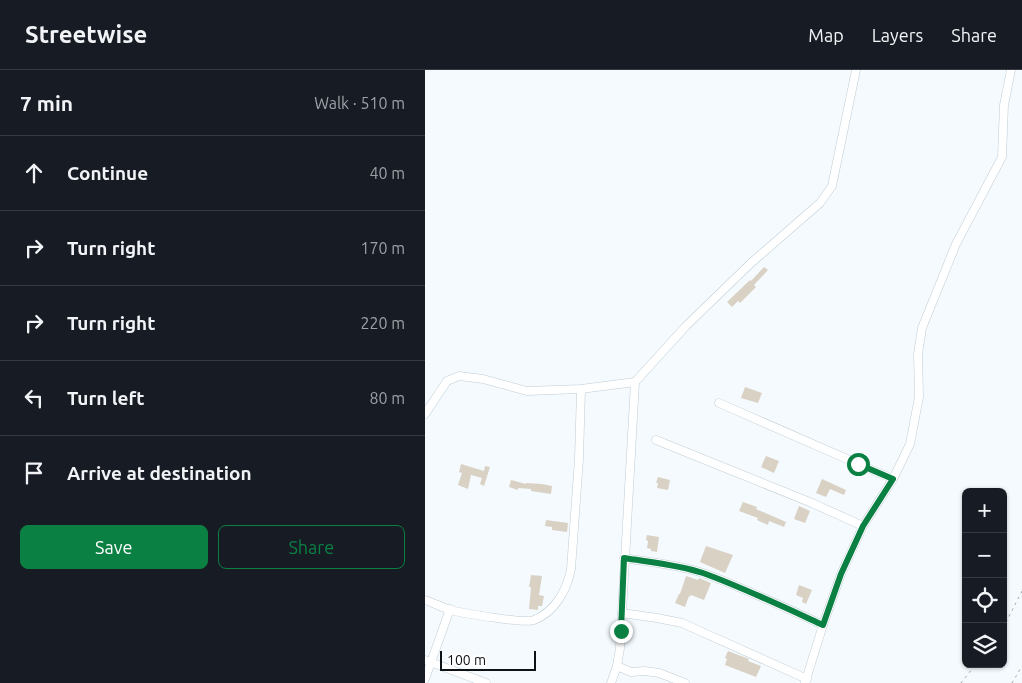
<!DOCTYPE html>
<meta charset="utf-8">
<style>
:root{--surface:#171b24;--page:#242831;--text:#f1f3f6;--muted:#9ea1a6;--line:#363941;--accent:#0b8043}
body{margin:0;font-family:Ubuntu,sans-serif;background:var(--page);color:var(--text)}
.controls{position:absolute;right:15px;bottom:15px;display:grid;overflow:hidden;border-radius:8px;box-shadow:0 1px 4px #0004}
.controls button{width:45px;height:45px;display:grid;place-items:center;padding:0;border:0;border-bottom:1px solid var(--line);background:var(--surface);color:var(--text);font:25px sans-serif}
.scale{position:absolute;left:15px;bottom:12px;width:96px;box-sizing:border-box;padding-left:5px;border:2px solid #0d1215;border-top:0;font-size:14px;line-height:18px;white-space:nowrap;color:#0d1215;-webkit-text-stroke:4px #fff;paint-order:stroke}
.stop{position:absolute;width:15px;height:15px;margin:-11px;border:4px solid #0b8043;border-radius:50%;background:#fff}
.stop.end{background:#0b8043;border-color:#fff;box-shadow:0 1px 5px #0008}
.list{margin:0;padding:0;list-style:none}
h2{display:flex;justify-content:space-between;align-items:center;height:65px;margin:0;padding:0 20px;font-size:21px}
h2 small{font-size:16px;font-weight:400;color:var(--muted)}
.list li{display:grid;grid-template-columns:32px 1fr auto;gap:15px;align-items:center;box-sizing:border-box;height:75px;padding:0 20px;border-top:1px solid var(--line)}
.list b{display:block;font-size:19px;white-space:nowrap}
.list em{font-size:16px;font-style:normal;color:var(--muted)}
.actions{display:flex;gap:10px;padding:15px 20px}
.actions a{flex:1;padding:11px 0;border:1px solid var(--accent);border-radius:8px;text-align:center;font-size:18px;color:var(--accent)}
.actions .main{background:var(--accent);color:#fff}
.icon{flex:none;width:28px;height:28px;fill:none;stroke:currentColor;stroke-width:2;stroke-linecap:round;stroke-linejoin:round}
.map{position:relative;flex:none;width:597px;height:613px;overflow:hidden}
header{display:flex;align-items:center;gap:30px;box-sizing:border-box;height:70px;padding:0 25px;background:var(--surface);border-bottom:1px solid var(--line)}
header strong{font-size:24px}
nav{display:flex;gap:28px;margin-inline-start:auto;font-size:18px}
main{display:flex}
aside{flex:1;background:var(--surface)}
.map>svg:first-child{display:block}
.building{fill:#dad1c5}
.lines{fill:none;stroke-linecap:round;stroke-linejoin:round}
.minor-casing{stroke:#bfcdd5;stroke-width:9}
.path{stroke:#a3a9ac;stroke-width:1;stroke-dasharray:2.5 4;stroke-linecap:butt}
.minor{stroke:#fff;stroke-width:8}
.route{stroke:#0b8043;stroke-width:6}
</style>
<header>
<strong>Streetwise</strong>
<nav><a>Map</a><a>Layers</a><a>Share</a></nav>
</header>
<main>
<aside>
<h2>7 min<small>Walk · 510 m</small></h2>
<ul class="list">
<li><svg class="icon" aria-label="ahead" viewBox="0 0 24 24"><path d="M12 20V5M6 11l6-6 6 6"/></svg><div><b>Continue</b></div><em>40 m</em></li>
<li><svg class="icon" aria-label="right" viewBox="0 0 24 24"><path d="M7 20v-9h11M14 6l5 5-5 5"/></svg><div><b>Turn right</b></div><em>170 m</em></li>
<li><svg class="icon" aria-label="right" viewBox="0 0 24 24"><path d="M7 20v-9h11M14 6l5 5-5 5"/></svg><div><b>Turn right</b></div><em>220 m</em></li>
<li><svg class="icon" aria-label="left" viewBox="0 0 24 24"><path d="M17 20v-9H6M10 6l-5 5 5 5"/></svg><div><b>Turn left</b></div><em>80 m</em></li>
<li><svg class="icon" aria-label="arrive" viewBox="0 0 24 24"><path d="M6 21V4h12l-3 4 3 4H6"/></svg><div><b>Arrive at destination</b></div></li>
</ul>
<div class="actions"><a class="main">Save</a><a>Share</a></div>
</aside>
<div class="map">
<svg width="597" height="613" viewBox="0 0 597 613">
<rect width="100%" height="100%" fill="#f4fafe"/>
<g class="building">
<polygon points="339,197 343,200 329,215 331,217 315,233 313,231 307,237 302,232 325,210 326,211"/>
<polygon points="320,317 337,323 333,333 316,328"/>
<polygon points="341,386 354,391 349,403 336,397"/>
<polygon points="36,394 59,401 60,396 65,397 59,416 55,414 57,408 46,405 43,419 33,415 37,403 34,402"/>
<polygon points="233,407 245,410 243,420 232,418 233,413 231,413"/>
<polygon points="397,409 421,420 419,425 405,419 401,427 391,423"/>
<polygon points="86,410 101,414 101,413 117,414 127,416 126,424 106,421 106,419 93,418 93,420 84,417"/>
<polygon points="318,432 332,437 331,439 361,452 359,457 344,451 343,455 332,450 333,448 314,441"/>
<polygon points="374,436 385,441 380,453 369,449"/>
<polygon points="121,450 143,453 142,462 127,460 127,457 120,456"/>
<polygon points="222,465 234,467 232,482 226,481 226,479 222,478 223,471 221,470"/>
<polygon points="281,476 308,485 300,503 275,492"/>
<polygon points="106,505 117,506 114,525 119,526 117,536 113,536 113,540 104,539 106,517 104,517"/>
<polygon points="261,506 273,510 274,508 286,513 279,530 266,525 265,527 264,526 260,537 250,533 254,524 255,524"/>
<polygon points="374,515 387,520 381,534 377,532 378,528 371,525"/>
<polygon points="303,581 324,589 323,591 336,596 331,607 300,595 302,589 300,588"/>
</g>
<g class="lines">
<defs>
<g id="minor">
<polyline points="294,333 468,409"/>
<polyline points="0,344 22,311 34,306 58,309 102,321 156,319 210,312"/>
<polyline points="231,370 387,433 438,456"/>
<path d="M 199,488 C 224,492 255,495 278,503 C 319,518 359,537 398,555"/>
<path d="M 0,530 C 8,533 17,537 25,540 C 37,543 101,554 109,550 C 130,542 142,520 146,499 L 154,389 L 156,319"/>
<polyline points="197,543 232,548 257,553 382,609"/>
<polyline points="0,590 61,613"/>
<polyline points="192,596 206,602 220,601 234,603 260,613"/>
<polyline points="0,609 25,539"/>
<polyline points="186,613 192,596 195,578 210,312 261,256 326,193 395,133 407,116 431,0"/>
<polyline points="380,613 398,555 416,504 438,456 468,409 485,374 494,327 493,284 497,258 531,174 577,87 579,35 586,0"/>
</g>
</defs>
<use href="#minor" class="minor-casing"/>
<g class="path">
<polyline points="578,558 597,521"/>
<polyline points="536,613 551,594"/>
<polyline points="587,613 597,596"/>
</g>
<use href="#minor" class="minor"/>
</g>
<g class="lines">
<path class="route" d="M 196,561 L 199,488 C 224,492 255,495 278,503 C 319,518 359,537 398,555 L 416,504 L 438,456 L 468,409 L 433,394"/>
</g>
</svg>
<div class="controls">
<button>+</button>
<button>−</button>
<button><svg class="icon" aria-label="locate" viewBox="0 0 24 24"><circle cx="12" cy="12" r="6"/><path d="M12 2v4M12 18v4M2 12h4M18 12h4"/></svg></button>
<button><svg class="icon" aria-label="layers" viewBox="0 0 24 24"><path d="M12 4l9 5-9 5-9-5zM3 14l9 5 9-5"/></svg></button>
</div>
<div class="scale">100 m</div>
<div class="stop" style="left:433px;top:394px"></div>
<div class="stop end" style="left:196px;top:561px"></div>
</div>
</main>
